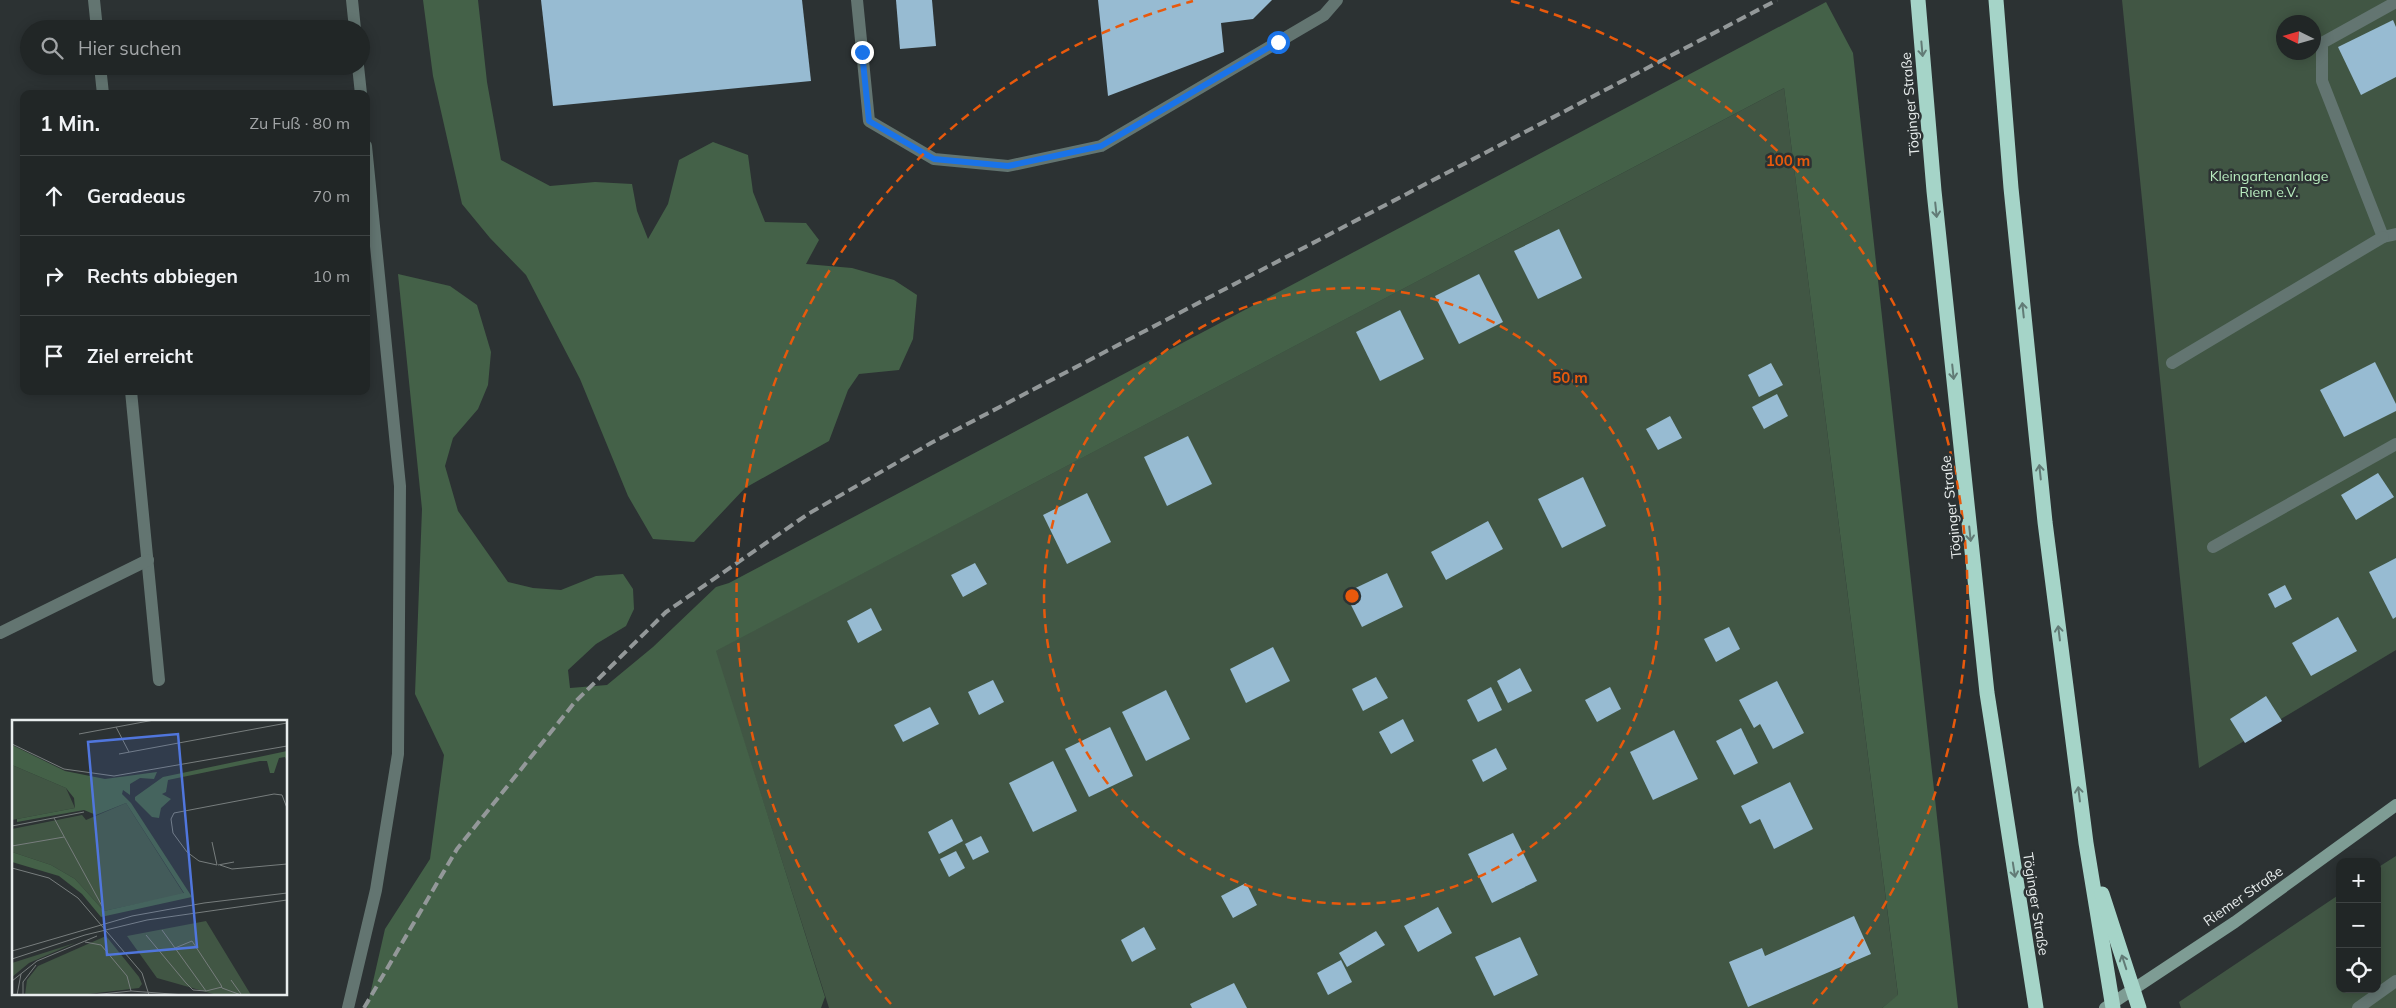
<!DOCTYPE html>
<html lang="de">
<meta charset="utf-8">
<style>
:root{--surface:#212626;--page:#2d3232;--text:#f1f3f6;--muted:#a2a5a7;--line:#3e4343}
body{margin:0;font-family:Mulish,sans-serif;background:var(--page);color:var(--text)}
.controls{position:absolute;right:15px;bottom:15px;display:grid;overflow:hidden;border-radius:10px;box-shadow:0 2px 12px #0003}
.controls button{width:45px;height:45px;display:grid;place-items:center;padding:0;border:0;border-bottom:1px solid var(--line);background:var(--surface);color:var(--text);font:25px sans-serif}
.compass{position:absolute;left:2276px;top:15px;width:45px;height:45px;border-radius:50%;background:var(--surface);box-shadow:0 2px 12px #0003;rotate:275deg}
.stop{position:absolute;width:15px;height:15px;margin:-11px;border:4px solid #1a73e8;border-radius:50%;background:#fff}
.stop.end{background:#1a73e8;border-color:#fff;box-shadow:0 1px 5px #0008}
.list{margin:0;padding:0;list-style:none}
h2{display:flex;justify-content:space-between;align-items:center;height:65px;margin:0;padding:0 20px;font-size:21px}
h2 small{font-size:16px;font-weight:400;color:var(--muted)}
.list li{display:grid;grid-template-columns:32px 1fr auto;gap:15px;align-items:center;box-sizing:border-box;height:80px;padding:0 20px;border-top:1px solid var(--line)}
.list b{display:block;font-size:19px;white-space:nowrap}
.list em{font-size:16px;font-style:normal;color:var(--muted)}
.icon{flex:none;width:28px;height:28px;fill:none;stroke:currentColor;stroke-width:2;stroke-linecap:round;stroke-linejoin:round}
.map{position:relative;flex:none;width:2396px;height:1008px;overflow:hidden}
.search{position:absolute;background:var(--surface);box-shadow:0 2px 12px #0003;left:20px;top:20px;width:350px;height:55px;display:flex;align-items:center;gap:12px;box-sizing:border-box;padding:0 18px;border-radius:28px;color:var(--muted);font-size:19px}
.panel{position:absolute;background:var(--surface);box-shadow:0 2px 12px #0003;left:20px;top:90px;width:350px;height:305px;border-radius:10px}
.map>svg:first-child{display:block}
.green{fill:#415644;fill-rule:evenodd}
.forest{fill:#446148}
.building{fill:#97bbd2}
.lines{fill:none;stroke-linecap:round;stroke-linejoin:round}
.lane{stroke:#637571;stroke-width:12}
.secondary{stroke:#7e9c94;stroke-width:12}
.highway{stroke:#a5d4c8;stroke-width:15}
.rail{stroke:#939899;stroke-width:4;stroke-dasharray:10 5;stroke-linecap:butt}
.oneway{stroke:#627b76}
.route{stroke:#1a73e8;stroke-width:6}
.ring{fill:none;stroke:#e8590c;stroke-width:2.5;stroke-dasharray:9 6}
.labels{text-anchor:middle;stroke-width:5;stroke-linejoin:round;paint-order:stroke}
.street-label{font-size:14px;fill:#e8eded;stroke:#2c3233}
.park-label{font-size:14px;fill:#baeec1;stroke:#2c3233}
.inset-road{fill:none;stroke:#777d7d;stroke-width:1}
.view{fill:#5076dd;fill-opacity:0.15;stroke:#5076dd;stroke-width:2.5}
.inset-edge{fill:none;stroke:#e8eded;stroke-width:2.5}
.centre{fill:#e8590c;stroke:#2c3233;stroke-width:2.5}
.ring-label{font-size:15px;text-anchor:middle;font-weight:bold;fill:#e8590c;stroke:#2c3233;stroke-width:5;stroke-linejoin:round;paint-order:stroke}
</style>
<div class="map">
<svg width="2396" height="1008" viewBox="0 0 2396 1008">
<rect width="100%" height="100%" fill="#2c3233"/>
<g class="green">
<path d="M 2122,0 L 2396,0 L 2396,650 L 2199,768 ZM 2284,22 L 2314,22 L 2314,52 L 2284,52 Z"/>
<polygon points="1784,88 1898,996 1882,1008 829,1008 715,651"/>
<polygon points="2396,856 2396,1008 2181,1008 2179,1002 2340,894 2340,989 2377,989 2377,868"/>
</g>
<g class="forest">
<polygon points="423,0 478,0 487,82 501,160 550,186 595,182 632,184 637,211 648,239 668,204 679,160 713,142 748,155 753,192 765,222 806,223 819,240 806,264 852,268 894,280 917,295 913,339 899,370 859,374 848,390 829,441 745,488 694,542 653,539 628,496 580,379 526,275 490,238 462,204 433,76"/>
<polygon points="1826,2 1853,53 1958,1008 1882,1008 1898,995 1784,88 716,651 825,997 821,1008 367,1008 385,929 430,859 444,755 415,694 422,509 398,274 450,286 477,305 491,352 488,385 478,409 453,438 445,466 458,511 508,582 533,588 561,590 596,576 623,574 633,589 634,609 626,626 596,644 568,670 570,688 607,685 653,647 716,587 729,583"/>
</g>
<g class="building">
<polygon points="541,0 802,0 811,81 553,106"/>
<polygon points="896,0 932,0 936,46 900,49"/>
<polygon points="1098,0 1272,0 1253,19 1221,23 1224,52 1108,96"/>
<polygon points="2393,20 2396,27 2396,77 2361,95 2338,47"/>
<polygon points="1559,229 1582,278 1538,299 1514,251"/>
<polygon points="1479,274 1503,322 1459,344 1435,296"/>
<polygon points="1400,310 1424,359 1380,381 1356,332"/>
<polygon points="2375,362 2396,404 2396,411 2344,437 2320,390"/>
<polygon points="1771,363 1783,385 1759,397 1748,375"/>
<polygon points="1777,394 1788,416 1764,429 1752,407"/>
<polygon points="1670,416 1682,438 1658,450 1646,429"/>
<polygon points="1188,436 1212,484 1167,506 1144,457"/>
<polygon points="2378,473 2394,497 2356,520 2341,495"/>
<polygon points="1583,477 1606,526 1562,548 1538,499"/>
<polygon points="1087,493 1111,542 1067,564 1043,515"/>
<polygon points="1488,521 1503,549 1446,580 1431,552"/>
<polygon points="2396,558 2396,617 2393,619 2369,572"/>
<polygon points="975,563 987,584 963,597 951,575"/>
<polygon points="1387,573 1403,607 1362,627 1345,593"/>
<polygon points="2285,585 2292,599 2275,608 2268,594"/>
<polygon points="871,608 882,630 858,643 847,621"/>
<polygon points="2338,617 2357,651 2311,676 2292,643"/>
<polygon points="1729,627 1740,649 1716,662 1704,639"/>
<polygon points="1273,647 1290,681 1246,703 1230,669"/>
<polygon points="1520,668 1532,691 1508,703 1497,681"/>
<polygon points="1376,677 1388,698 1363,711 1352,689"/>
<polygon points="993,680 1004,702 979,715 968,692"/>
<polygon points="1777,681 1804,733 1773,749 1760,724 1754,728 1739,700"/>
<polygon points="1491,687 1502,710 1478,722 1467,700"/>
<polygon points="1610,687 1621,709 1597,722 1585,700"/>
<polygon points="1166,690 1190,739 1146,761 1122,712"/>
<polygon points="2266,696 2282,721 2245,743 2230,719"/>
<polygon points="930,707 939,724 903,742 894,725"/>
<polygon points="1403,719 1414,741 1391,754 1379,732"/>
<polygon points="1110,727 1133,776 1089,797 1065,749"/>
<polygon points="1741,728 1758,763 1734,775 1716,741"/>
<polygon points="1674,730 1698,779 1653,800 1630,752"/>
<polygon points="1496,748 1507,769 1483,782 1472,760"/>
<polygon points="1053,761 1077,811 1033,832 1009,783"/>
<polygon points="1790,782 1813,829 1774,849 1760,819 1750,824 1741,806"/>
<polygon points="952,819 963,841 939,854 928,832"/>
<polygon points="1513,833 1537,881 1492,903 1468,854"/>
<polygon points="981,836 989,852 973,860 965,844"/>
<polygon points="956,851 965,868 949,877 940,859"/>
<polygon points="1246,883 1257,905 1233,918 1221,896"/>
<polygon points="1438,907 1452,933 1418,952 1404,926"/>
<polygon points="1854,916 1871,954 1748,1007 1729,962 1762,948 1765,956"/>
<polygon points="1144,927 1156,949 1132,962 1121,940"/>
<polygon points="1376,931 1385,945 1347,967 1339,953"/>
<polygon points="1520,937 1538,975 1494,996 1475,957"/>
<polygon points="1341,960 1352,982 1328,995 1317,973"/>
<polygon points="1234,983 1247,1008 1192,1008 1190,1004"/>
</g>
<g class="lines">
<g class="lane">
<polyline points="94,0 97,29"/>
<polyline points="352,0 355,29"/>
<polyline points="857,0 869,121 934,159 1008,166 1101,146 1324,15 1337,0"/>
<polyline points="2396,2 2322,43 2322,81 2383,237 2396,234"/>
<polyline points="100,66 103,94"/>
<polyline points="358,66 361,94"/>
<polyline points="2172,363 2383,237"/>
<polyline points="131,391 159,680"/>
<polyline points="2213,547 2396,444"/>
<polyline points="0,633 148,560"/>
<polyline points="348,1008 376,890 398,754 400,486 366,146"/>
<polyline points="2358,1008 2396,981"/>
</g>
<polyline class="secondary" points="2105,1008 2235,922 2396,805"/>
<g class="highway">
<polyline points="1918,0 1934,191 1987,693 2036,1008"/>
<polyline points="1996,0 2011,188 2045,522 2086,843 2113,1008"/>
<polyline points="2102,894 2139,1008"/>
</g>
<polyline class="rail" points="364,1008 457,849 575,702 666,612 808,514 931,443 1777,0"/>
</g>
<defs><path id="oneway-shaft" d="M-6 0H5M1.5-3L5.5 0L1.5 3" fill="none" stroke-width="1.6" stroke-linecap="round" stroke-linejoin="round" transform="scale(1.25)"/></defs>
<g class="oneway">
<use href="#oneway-shaft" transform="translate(1922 49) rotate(85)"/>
<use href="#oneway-shaft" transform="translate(1936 210) rotate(84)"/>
<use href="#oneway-shaft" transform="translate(2023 310) rotate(-96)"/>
<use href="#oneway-shaft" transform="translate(1953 372) rotate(84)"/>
<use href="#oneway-shaft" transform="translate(2040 472) rotate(-96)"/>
<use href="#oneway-shaft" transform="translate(1970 534) rotate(84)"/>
<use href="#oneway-shaft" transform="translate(2059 633) rotate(-97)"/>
<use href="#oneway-shaft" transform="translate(2079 794) rotate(-97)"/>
<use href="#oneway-shaft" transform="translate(2014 870) rotate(81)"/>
<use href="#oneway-shaft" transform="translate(2124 962) rotate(-108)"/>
</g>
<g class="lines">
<polyline class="route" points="862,52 869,121 934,159 1008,166 1101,146 1278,42"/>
</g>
<g class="ring">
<circle cx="1352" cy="596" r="308"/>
<path d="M891 1004A616 616 0 0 1 1193 1M1511 1A616 616 0 0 1 1813 1004"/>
</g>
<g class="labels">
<g class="street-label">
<text transform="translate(1910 104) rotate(-95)" y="5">Töginger Straße</text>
<text transform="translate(1951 507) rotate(-96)" y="5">Töginger Straße</text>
<text transform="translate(2243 896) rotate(-35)" y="5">Riemer Straße</text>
<text transform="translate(2036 904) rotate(81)" y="5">Töginger Straße</text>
</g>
<g class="park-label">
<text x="2269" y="181">Kleingartenanlage<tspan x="2269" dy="16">Riem e.V.</tspan></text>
</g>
</g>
<g transform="translate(12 720)">
<rect width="275" height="275" fill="#2c3233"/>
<path d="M 0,45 L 54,68 L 63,88 L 0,100 ZM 114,83 L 172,174 L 92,191 L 63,159 L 39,145 L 0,132 L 0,109 L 70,95 L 74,100 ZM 194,201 L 239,275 L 205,275 L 145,258 L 115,216 ZM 94,216 L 127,257 L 130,264 L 127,268 L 68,275 L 13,275 L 15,260 L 26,246 ZM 63,223 L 17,243 L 0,257 L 0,243 Z" fill="#415644"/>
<path d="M 0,25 L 53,51 L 93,59 L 145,52 L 142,59 L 128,58 L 118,64 L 118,75 L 111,70 L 110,74 L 119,83 L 180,177 L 89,197 L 70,174 L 47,156 L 0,142 L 0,132 L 39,145 L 63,159 L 92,191 L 172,173 L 114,83 L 84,95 L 72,90 L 5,102 L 5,99 L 63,88 L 62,78 L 54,68 L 0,45 ZM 275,31 L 275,41 L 273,37 L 267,38 L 262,53 L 258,53 L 255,41 L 248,41 L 156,60 L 154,72 L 150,74 L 159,79 L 149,88 L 147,98 L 140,97 L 123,80 L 123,77 L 151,57 Z" fill="#446148"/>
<path class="inset-road" d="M 104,7 L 117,32M 67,14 L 142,0M 0,24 L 52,49 L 102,56 L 275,26M 107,34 L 275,3M 42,98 L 90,186M 0,106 L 72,92M 200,122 L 205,145 L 187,141 L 175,132 L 161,113 L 159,99 L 162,93 L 262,74 L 270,75 L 275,88M 0,126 L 52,117M 206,145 L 222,142M 208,145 L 220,149 L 275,144M 0,148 L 37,158 L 66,178 L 130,253 L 137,275M 150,210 L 163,228M 134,215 L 174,263 L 181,270 L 194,271M 73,222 L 89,225 L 115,256 L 119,271M 0,231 L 120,196 L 192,183 L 275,173M 0,239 L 73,215 L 135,200 L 275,180M 219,260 L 229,274M 0,261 L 25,241 L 85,216M 210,267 L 194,271 L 163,228 L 180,221 L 209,265 L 210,268 L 229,275M 5,275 L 9,254M 11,275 L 11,262 L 24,245M 80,275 L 119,271 L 173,275"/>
<path class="view" d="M 166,14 L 185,227 L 95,235 L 76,22 Z"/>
<rect width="275" height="275" class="inset-edge"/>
</g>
<circle cx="1352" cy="596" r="8" class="centre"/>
<g class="ring-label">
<text x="1788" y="166">100 m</text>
<text x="1570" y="383">50 m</text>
</g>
</svg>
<div class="controls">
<button>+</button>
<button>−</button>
<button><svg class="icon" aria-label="locate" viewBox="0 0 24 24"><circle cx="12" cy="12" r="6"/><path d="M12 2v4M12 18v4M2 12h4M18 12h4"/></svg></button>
</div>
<svg class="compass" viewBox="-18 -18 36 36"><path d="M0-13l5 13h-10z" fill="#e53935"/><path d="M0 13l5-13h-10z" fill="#a2a5a7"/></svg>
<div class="stop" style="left:1278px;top:42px"></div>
<div class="stop end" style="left:862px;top:52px"></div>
<div class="search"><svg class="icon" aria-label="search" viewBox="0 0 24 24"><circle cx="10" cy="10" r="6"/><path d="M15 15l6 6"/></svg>Hier suchen</div>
<section class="panel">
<h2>1 Min.<small>Zu Fuß · 80 m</small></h2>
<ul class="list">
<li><svg class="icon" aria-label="ahead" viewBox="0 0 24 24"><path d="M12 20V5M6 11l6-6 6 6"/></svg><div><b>Geradeaus</b></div><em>70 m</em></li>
<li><svg class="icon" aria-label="right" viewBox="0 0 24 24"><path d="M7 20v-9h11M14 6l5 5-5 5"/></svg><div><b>Rechts abbiegen</b></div><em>10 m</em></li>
<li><svg class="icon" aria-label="arrive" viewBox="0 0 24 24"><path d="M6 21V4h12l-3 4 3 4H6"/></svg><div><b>Ziel erreicht</b></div></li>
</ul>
</section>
</div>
